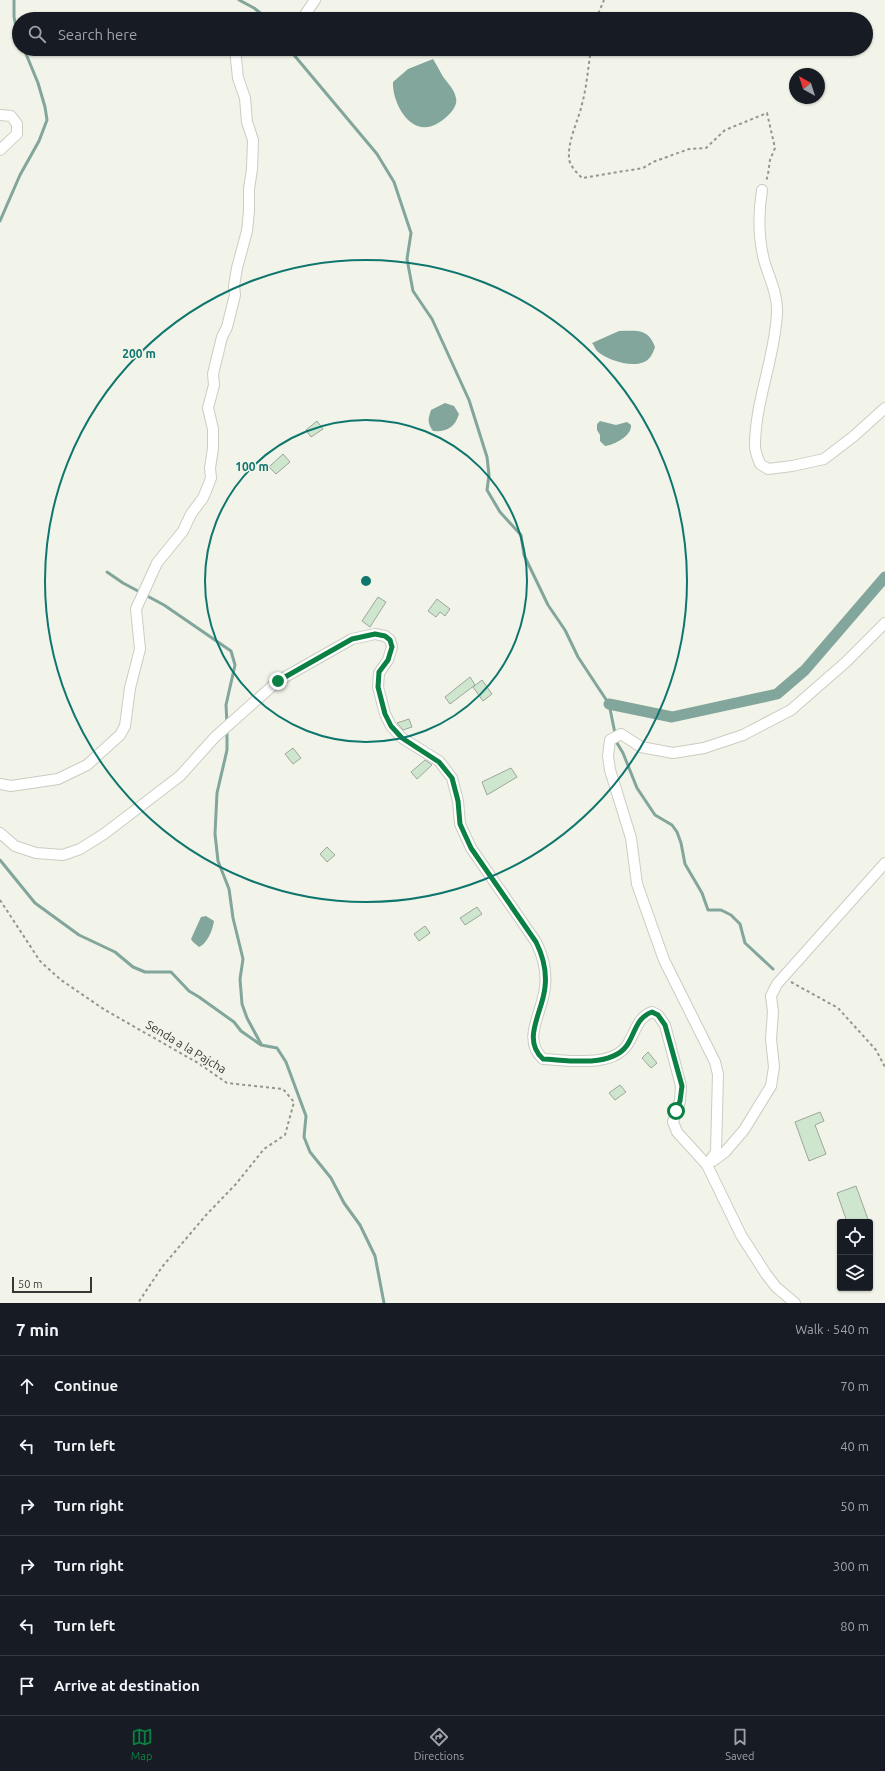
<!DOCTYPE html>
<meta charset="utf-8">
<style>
:root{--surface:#171b24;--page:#242831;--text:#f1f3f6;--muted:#9ea1a6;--line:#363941;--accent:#0b8043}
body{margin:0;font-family:Ubuntu,sans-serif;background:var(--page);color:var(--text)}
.controls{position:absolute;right:12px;bottom:12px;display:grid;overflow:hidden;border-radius:4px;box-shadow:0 1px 3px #0004}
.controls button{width:36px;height:36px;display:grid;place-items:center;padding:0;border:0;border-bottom:1px solid var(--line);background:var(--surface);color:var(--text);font:20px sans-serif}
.compass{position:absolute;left:789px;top:68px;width:36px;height:36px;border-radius:50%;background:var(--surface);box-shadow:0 1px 3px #0004;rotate:321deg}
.scale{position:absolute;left:12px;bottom:10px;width:80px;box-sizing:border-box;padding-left:4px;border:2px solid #373733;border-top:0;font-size:11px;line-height:14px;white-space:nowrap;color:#373733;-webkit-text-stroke:3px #f3f4e9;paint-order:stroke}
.stop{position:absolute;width:12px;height:12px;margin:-9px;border:3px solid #0b8043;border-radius:50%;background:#fff}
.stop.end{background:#0b8043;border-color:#fff;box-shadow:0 1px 4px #0008}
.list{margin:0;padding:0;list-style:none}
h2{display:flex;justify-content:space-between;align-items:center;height:52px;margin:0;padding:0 16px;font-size:17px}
h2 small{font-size:13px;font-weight:400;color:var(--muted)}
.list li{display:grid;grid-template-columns:26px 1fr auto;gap:12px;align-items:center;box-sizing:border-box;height:60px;padding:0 16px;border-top:1px solid var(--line)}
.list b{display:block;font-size:15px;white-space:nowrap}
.list em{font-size:13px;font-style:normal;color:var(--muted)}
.icon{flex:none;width:22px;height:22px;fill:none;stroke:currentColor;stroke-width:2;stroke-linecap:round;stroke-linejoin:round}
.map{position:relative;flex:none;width:885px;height:1303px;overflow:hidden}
.search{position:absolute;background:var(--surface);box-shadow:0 1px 3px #0004;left:12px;right:12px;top:12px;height:44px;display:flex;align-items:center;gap:10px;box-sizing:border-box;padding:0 14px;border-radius:22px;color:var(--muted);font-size:15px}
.sheet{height:412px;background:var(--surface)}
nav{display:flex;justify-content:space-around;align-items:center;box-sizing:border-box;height:56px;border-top:1px solid var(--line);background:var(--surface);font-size:11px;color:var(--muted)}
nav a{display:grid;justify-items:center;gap:2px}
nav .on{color:var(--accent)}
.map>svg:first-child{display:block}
.water{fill:#82a59c}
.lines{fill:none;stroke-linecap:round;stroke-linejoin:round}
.stream{stroke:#82a59c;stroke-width:3}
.canal{stroke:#82a59c;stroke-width:11}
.building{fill:#cee6ce;stroke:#9da59d}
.minor-casing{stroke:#cbccc2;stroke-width:12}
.path{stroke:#95958e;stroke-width:2;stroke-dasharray:3 3;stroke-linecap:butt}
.minor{stroke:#fff;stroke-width:10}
.route{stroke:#0b8043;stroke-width:5}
.ring{fill:none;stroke:#0f766e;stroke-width:2}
.labels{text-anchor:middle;stroke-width:3;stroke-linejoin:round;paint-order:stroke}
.street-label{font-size:12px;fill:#373733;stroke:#f3f4e9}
.centre{fill:#0f766e;stroke:#f3f4e9;stroke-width:2}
.ring-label{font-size:12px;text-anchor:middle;font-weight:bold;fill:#0f766e;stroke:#f3f4e9;stroke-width:3;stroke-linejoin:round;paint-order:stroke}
</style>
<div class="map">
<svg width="885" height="1303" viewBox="0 0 885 1303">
<rect width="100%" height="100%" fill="#f3f4e9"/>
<g class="water">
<path d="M 433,59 C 436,64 439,69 442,75 C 447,83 454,88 456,98 C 459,109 441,123 432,126 C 408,134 392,101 393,82 L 408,69 Z"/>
<path d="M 619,331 C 637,331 648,328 655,347 C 654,350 653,353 651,356 C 641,372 608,361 597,351 C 595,349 594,345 592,343 Z"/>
<path d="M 445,403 L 454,406 L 459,414 C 455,428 446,432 433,431 C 427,423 428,419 431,410 Z"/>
<path d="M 600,421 L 616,425 L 627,422 L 631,425 C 632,436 614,445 605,446 L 600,441 L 600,435 L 597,430 L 597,424 Z"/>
<path d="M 206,916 L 214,921 C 213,929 207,944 199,947 L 193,942 L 191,939 L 201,917 Z"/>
</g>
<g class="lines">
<g class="stream">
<polyline points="14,0 14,17 19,42"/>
<polyline points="239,0 254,8 268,19"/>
<polyline points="289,49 377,154 394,182 411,233 407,259 413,291 432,319 469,400 487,457 489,475 487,490 500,512 521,535 524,555 548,605 565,630 578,657 609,704 617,743 623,753 637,788 655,815 672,825 677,832 681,843 685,864 702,893 708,910 721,910 731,915 740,924 745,943 773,969"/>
<polyline points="0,221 20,175 39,141 47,120 45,107 38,83 24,49"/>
<polyline points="107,572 123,583 164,605 231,651 235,665 226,705 227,724"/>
<polyline points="227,729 227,750 217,793 215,834 218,861 229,889 233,918 243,959 240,979 242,1004 247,1018 261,1044"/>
<polyline points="0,860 35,903 79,935 115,952 133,967 145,972 171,972 189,991 199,997 234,1022 241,1031 261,1045 277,1048 286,1062 306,1116 304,1137 310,1152 331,1178 344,1203 360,1225 375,1256 384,1303"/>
</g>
<polyline class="canal" points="609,704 672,717 777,694 805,670 885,577"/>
</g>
<g class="building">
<polygon points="317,421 323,429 311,437 306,430"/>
<polygon points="283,454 290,462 276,474 269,467"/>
<polygon points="378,597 386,602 370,627 362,621"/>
<polygon points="437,599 450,609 445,616 440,612 436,617 428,611"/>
<polygon points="470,677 475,685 450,704 445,697"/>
<polygon points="482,680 492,694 483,701 473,687"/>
<polygon points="409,719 412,727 403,730 397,723"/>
<polygon points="293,748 301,758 293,764 285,754"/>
<polygon points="425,760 432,765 417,779 411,772"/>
<polygon points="511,768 517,777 487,795 482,782"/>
<polygon points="327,847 335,855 327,862 320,854"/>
<polygon points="477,907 482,914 465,925 460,918"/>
<polygon points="425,926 430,933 419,941 414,934"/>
<polygon points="648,1052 657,1063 651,1068 642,1058"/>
<polygon points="620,1085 626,1092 615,1100 609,1093"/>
<polygon points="820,1112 824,1121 815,1125 826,1154 809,1161 795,1122"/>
<polygon points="856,1186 869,1222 847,1222 837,1193"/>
</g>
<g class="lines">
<defs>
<g id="minor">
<polyline points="302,19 315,0"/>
<polyline points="0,115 11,116 17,124 17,134 0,150"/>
<path d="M 762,190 C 758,215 758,236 764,260 C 769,278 778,294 777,313 C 775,358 755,401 755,446 C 755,452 758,458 760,464 L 768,469 L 792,466 L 824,459 L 854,436 L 885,408"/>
<polyline points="0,784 11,786 58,779 87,765 120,735 125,726 130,688 140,649 136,609 157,563 183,531 191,514 203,498 208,486 211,478 210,468 213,448 213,429 208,408 214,385 213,374 222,337 227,327 235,295 234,286 237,268 247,231 249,211 249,189 252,169 253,140 247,122 245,98 238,78 235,49"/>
<path d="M 0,833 L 15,846 L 36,853 L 63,855 L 80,849 L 104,834 L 180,776 L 215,737 L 278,681 L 352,639 L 375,634 L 385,636 L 390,640 L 392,647 L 388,660 L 379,673 L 378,687 L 385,714 L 391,726 L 402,738 L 439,761 L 452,778 L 458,801 L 460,824 L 471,848 L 536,942 C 543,956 547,970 545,987 C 543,1012 521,1039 543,1059 C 568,1060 615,1069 629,1042 C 636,1030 638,1017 652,1012 L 658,1015 L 665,1025 L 681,1086 L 680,1101 L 673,1122 L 677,1132 L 707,1165 L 741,1235 L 766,1274 L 776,1287 L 795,1303"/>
<polyline points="713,1161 725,1152 744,1130 771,1086 774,1067 771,1039 773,1012 771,996 777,984 885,863"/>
<polyline points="707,1165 716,1152 718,1074 715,1062 664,960 637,884 631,838 610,770 608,756 610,740 621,734 641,747 673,753 704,748 743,735 791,710 846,662 885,623"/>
</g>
</defs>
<use href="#minor" class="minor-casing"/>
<g class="path">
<polyline points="596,19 604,0"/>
<path d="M 591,49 C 588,67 587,86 582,104 C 578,122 568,139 569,158 C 569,165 577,173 582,178 L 643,168 L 653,162 L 689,149 L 706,148 L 725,130 L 767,113 L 775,148 L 770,160 L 768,174 L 766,182"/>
<polyline points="0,900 40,961 61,980 105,1010 198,1063 227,1083 283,1089 294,1102 285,1135 264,1149 236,1184 207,1214 162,1267 138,1303"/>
<polyline points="791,982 838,1008 876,1050 885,1067"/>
</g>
<use href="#minor" class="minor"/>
</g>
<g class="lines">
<path class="route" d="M 278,681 L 352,639 L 375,634 L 385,636 L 390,640 L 392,647 L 388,660 L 379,672 L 378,687 L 385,714 L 391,726 L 402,738 L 439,762 L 452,778 L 458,801 L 460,824 L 471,848 L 536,942 C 543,956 547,970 545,987 C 543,1012 521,1039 543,1059 C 568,1060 615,1069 629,1042 C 636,1029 638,1017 652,1012 L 658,1015 L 665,1025 L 682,1086 L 680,1101 L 676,1111"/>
</g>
<g class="ring">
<circle cx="366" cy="581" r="161"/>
<circle cx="366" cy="581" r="321"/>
</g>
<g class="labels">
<g class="street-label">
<text transform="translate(186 1047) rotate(31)" y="4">Senda a la Pajcha</text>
</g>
</g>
<circle cx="366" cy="581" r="6" class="centre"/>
<g class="ring-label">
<text x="139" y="358">200 m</text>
<text x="252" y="471">100 m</text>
</g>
</svg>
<div class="controls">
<button><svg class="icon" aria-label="locate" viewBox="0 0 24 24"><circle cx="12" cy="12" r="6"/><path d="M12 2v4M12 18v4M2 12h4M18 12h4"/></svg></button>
<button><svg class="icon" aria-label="layers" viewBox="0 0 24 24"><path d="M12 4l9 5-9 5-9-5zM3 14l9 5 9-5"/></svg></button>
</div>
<svg class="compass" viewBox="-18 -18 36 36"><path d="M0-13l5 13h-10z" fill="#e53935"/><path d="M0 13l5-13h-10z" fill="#9ea1a6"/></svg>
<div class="scale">50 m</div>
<div class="stop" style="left:676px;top:1111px"></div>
<div class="stop end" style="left:278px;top:681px"></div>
<div class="search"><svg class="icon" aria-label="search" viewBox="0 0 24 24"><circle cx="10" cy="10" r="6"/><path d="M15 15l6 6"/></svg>Search here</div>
</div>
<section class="sheet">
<h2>7 min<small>Walk · 540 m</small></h2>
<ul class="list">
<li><svg class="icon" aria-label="ahead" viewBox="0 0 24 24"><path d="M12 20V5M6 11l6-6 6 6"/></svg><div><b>Continue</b></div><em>70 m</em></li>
<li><svg class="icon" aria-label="left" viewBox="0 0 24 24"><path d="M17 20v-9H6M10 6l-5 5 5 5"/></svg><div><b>Turn left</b></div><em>40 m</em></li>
<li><svg class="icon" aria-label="right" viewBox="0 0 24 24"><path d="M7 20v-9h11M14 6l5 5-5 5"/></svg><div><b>Turn right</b></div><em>50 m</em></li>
<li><svg class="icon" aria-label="right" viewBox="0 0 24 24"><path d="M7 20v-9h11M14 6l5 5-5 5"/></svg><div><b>Turn right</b></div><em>300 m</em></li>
<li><svg class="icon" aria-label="left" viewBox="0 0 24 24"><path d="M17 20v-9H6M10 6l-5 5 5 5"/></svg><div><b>Turn left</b></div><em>80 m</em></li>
<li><svg class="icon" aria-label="arrive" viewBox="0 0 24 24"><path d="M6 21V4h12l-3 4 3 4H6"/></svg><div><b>Arrive at destination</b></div></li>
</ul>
</section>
<nav>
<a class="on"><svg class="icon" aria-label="map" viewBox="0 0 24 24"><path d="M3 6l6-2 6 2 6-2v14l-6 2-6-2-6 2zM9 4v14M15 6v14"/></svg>Map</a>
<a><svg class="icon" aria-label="directions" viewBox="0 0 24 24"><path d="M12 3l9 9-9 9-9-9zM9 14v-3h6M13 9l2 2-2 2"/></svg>Directions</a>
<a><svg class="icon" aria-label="saved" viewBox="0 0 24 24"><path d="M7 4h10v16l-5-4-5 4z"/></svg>Saved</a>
</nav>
